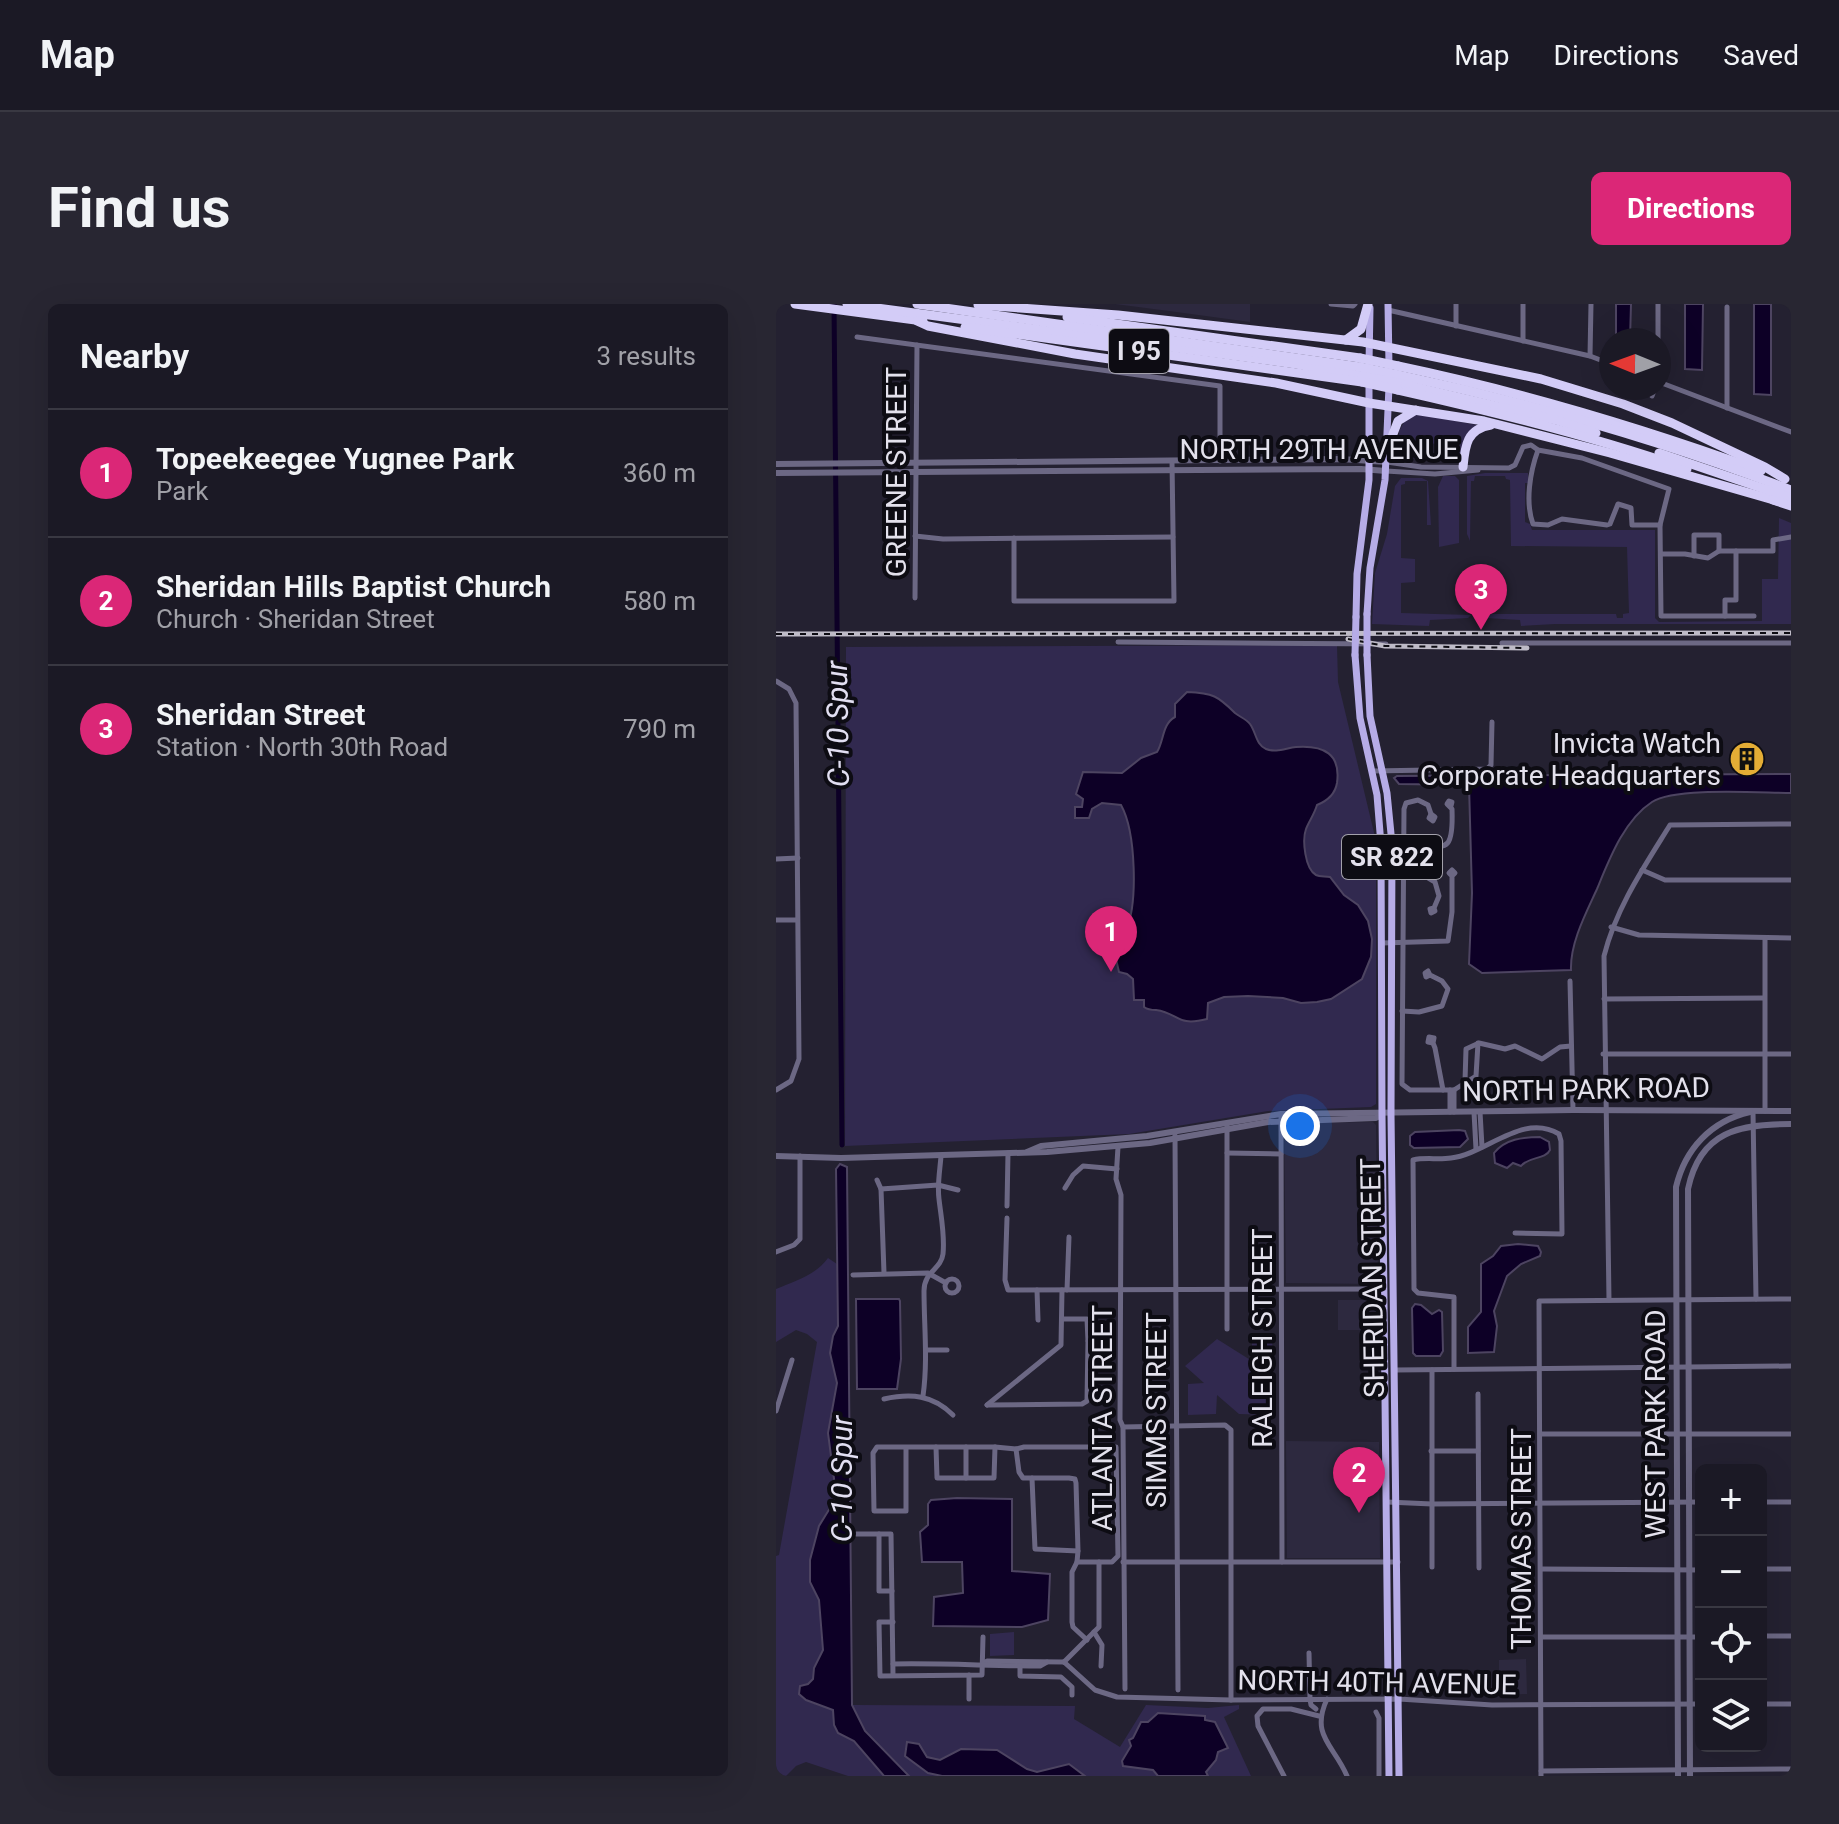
<!DOCTYPE html>
<meta charset="utf-8">
<style>
:root{--surface:#1b1925;--page:#282632;--text:#f1f3f6;--muted:#a0a0a7;--line:#393842;--accent:#db2777}
body{margin:0;font-family:Roboto,sans-serif;background:var(--page);color:var(--text)}
.controls{position:absolute;right:24px;bottom:24px;display:grid;overflow:hidden;border-radius:12px;box-shadow:0 8px 32px #0002}
.controls button{width:72px;height:72px;display:grid;place-items:center;padding:0;border:0;border-bottom:2px solid var(--line);background:var(--surface);color:var(--text);font:40px sans-serif}
.compass{position:absolute;left:823px;top:24px;width:72px;height:72px;border-radius:50%;background:var(--surface);box-shadow:0 8px 32px #0002;rotate:271deg}
.you{position:absolute;left:524px;top:822px;width:28px;height:28px;margin:-20px;border:6px solid #fff;border-radius:50%;background:#1a73e8;box-shadow:0 0 0 12px #1a73e833}
.badge{display:grid;place-items:center;width:52px;height:52px;border-radius:50%;background:var(--accent);color:#fff;font-size:26px;font-weight:700}
.pin{position:absolute;translate:-50% -66px;filter:drop-shadow(0 2px 4px #0008)}
.pin::after{content:'';position:absolute;top:42px;width:28px;height:24px;background:inherit;clip-path:polygon(0 0,100% 0,50% 100%)}
.list{margin:0;padding:0;list-style:none}
h2{display:flex;justify-content:space-between;align-items:center;height:104px;margin:0;padding:0 32px;font-size:34px}
h2 small{font-size:26px;font-weight:400;color:var(--muted)}
.list li{display:grid;grid-template-columns:52px 1fr auto;gap:24px;align-items:center;box-sizing:border-box;height:128px;padding:0 32px;border-top:2px solid var(--line)}
.list b{display:block;font-size:30px;white-space:nowrap}
.list p{margin:0;font-size:26px;white-space:nowrap;color:var(--muted)}
.list em{font-size:26px;font-style:normal;color:var(--muted)}
.icon{flex:none;width:44px;height:44px;fill:none;stroke:currentColor;stroke-width:2;stroke-linecap:round;stroke-linejoin:round}
.map{position:relative;flex:none;width:1015px;height:1472px;overflow:hidden;border-radius:12px}
header{display:flex;align-items:center;gap:48px;box-sizing:border-box;height:112px;padding:0 40px;background:var(--surface);border-bottom:2px solid var(--line)}
header strong{font-size:38px}
nav{display:flex;gap:44px;margin-inline-start:auto;font-size:28px}
.intro{display:flex;align-items:center;justify-content:space-between;box-sizing:border-box;height:192px;padding:0 48px}
h1{margin:0;font-size:56px}
.button{padding:20px 36px;border-radius:12px;background:var(--accent);color:#fff;font-size:28px;font-weight:700}
main{display:flex;gap:48px;padding:0 48px}
aside{flex:1;background:var(--surface);border-radius:12px;box-shadow:0 8px 32px #0002}
.map>svg:first-child{display:block}
.built{fill:#2d293f}
.green{fill:#31294f}
.water{fill:#0d0026;stroke:#4d4461;stroke-width:2}
.lines{fill:none;stroke-linecap:round;stroke-linejoin:round}
.canal{stroke:#0d0026;stroke-width:5}
.minor{stroke:#6c6884;stroke-width:5}
.tertiary{stroke:#6c6884;stroke-width:6}
.primary{stroke:#b6ace7;stroke-width:7}
.motorway{stroke:#d3ccf7;stroke-width:9}
.rail-casing{stroke:#bebbc7;stroke-width:5}
.rail{stroke:#0d0c13;stroke-width:2;stroke-dasharray:6;stroke-linecap:butt}
.primary-bridge{stroke:#b6ace7;stroke-width:7}
.motorway-bridge{stroke:#d3ccf7;stroke-width:9}
.labels{text-anchor:middle;stroke-width:8;stroke-linejoin:round;paint-order:stroke}
.shield{fill:#0d0c13;stroke:#a3a1ab;stroke-width:2}
.shield-label{font-size:26px;font-weight:bold;fill:#e3e1ec}
.street-label{font-size:28px;fill:#e3e1ec;stroke:#0d0c13}
.poi-label{font-size:28px;fill:#e3e1ec;stroke:#0d0c13;text-anchor:end}
.water-label{font-size:30px;font-style:italic;fill:#e2dff2;stroke:#0d0c13}
</style>
<header>
<strong>Map</strong>
<nav><a>Map</a><a>Directions</a><a>Saved</a></nav>
</header>
<div class="intro"><h1>Find us</h1><a class="button">Directions</a></div>
<main>
<aside>
<h2>Nearby<small>3 results</small></h2>
<ul class="list">
<li><span class="badge">1</span><div><b>Topeekeegee Yugnee Park</b><p>Park</p></div><em>360 m</em></li>
<li><span class="badge">2</span><div><b>Sheridan Hills Baptist Church</b><p>Church · Sheridan Street</p></div><em>580 m</em></li>
<li><span class="badge">3</span><div><b>Sheridan Street</b><p>Station · North 30th Road</p></div><em>790 m</em></li>
</ul>
</aside>
<div class="map">
<svg width="1015" height="1472" viewBox="0 0 1015 1472">
<rect width="100%" height="100%" fill="#242131"/>
<g class="built">
<polygon points="339,0 474,0 474,18 393,7"/>
<polygon points="597,818 600,821 602,980 510,979 508,826 515,819"/>
<rect x="562" y="996" width="41" height="30"/>
<polygon points="510,1137 603,1138 604,1254 511,1254"/>
<polygon points="750,1355 751,1390 723,1391 723,1356"/>
</g>
<g class="green">
<polygon points="632,111 648,111 701,121 681,158 670,158 669,141 652,139 648,156 628,154 622,149 623,127"/>
<polygon points="709,169 752,169 752,179 749,179 749,218 754,220 756,226 879,226 879,314 883,318 986,317 986,275 1002,275 1003,214 1015,219 1015,320 779,320 745,322 744,316 710,314 709,310 840,310 841,314 847,314 847,310 853,309 851,243 735,242 734,176 730,175 729,172 699,172 698,177 695,177 694,237 691,230 691,172"/>
<polygon points="667,172 679,172 683,176 683,239 663,243 662,183"/>
<polygon points="625,174 646,174 652,177 655,221 651,221 651,177 629,177 629,180 625,181 625,254 639,255 639,278 625,279 625,309 695,311 692,314 654,316 653,322 596,320 599,269 611,230 619,182"/>
<polygon points="561,341 562,378 600,537 600,800 595,803 492,807 353,830 69,842 70,343"/>
<path d="M 52,954 L 61,960 L 62,1022 L 57,1033 L 56,1058 L 61,1079 L 52,1129 L 60,1190 L 43,1222 L 34,1278 L 43,1296 L 47,1346 L 38,1364 L 37,1375 L 23,1390 C 38,1404 57,1406 76,1401 L 299,1402 L 298,1415 L 344,1443 L 370,1401 L 432,1404 L 463,1401 L 463,1405 L 448,1413 L 475,1472 L 72,1472 L 30,1458 L 20,1462 L 10,1472 L 0,1472 L 0,1252 L 3,1251 L 41,1038 L 31,1030 L 20,1026 L 0,1038 L 0,985 C 19,977 40,971 52,954 Z"/>
<polygon points="496,1033 497,1059 481,1060 497,1071 495,1111 463,1110 441,1091 440,1110 412,1111 412,1080 428,1079 409,1062 441,1035 476,1057 476,1035"/>
<polygon points="238,1328 238,1351 214,1352 214,1330"/>
</g>
<g class="water">
<polygon points="840,0 855,0 854,36 840,36"/>
<polygon points="909,0 927,0 926,66 909,65"/>
<polygon points="978,0 995,0 995,91 978,90"/>
<path d="M 411,388 C 437,389 442,392 459,409 C 464,413 470,415 474,420 C 480,428 480,441 490,445 C 500,449 510,444 520,443 C 548,441 565,450 561,479 C 559,491 551,497 541,501 C 538,511 533,517 530,525 C 526,536 529,565 540,571 C 544,573 549,572 554,573 L 568,591 L 582,601 L 592,617 L 596,635 L 595,653 L 586,675 L 555,695 L 541,698 L 525,699 L 507,694 L 472,692 L 448,693 L 432,699 L 431,715 C 400,723 403,709 380,706 C 376,706 372,706 368,703 L 368,696 L 358,696 L 357,675 L 351,670 L 343,668 L 336,638 L 341,631 L 350,627 C 362,599 360,528 345,501 L 326,499 L 316,505 L 313,514 L 299,514 L 299,503 L 306,503 L 307,495 L 300,490 L 307,468 L 346,469 L 365,454 L 381,448 C 388,437 386,420 399,413 L 399,400 Z"/>
<path d="M 1015,470 L 1015,489 C 984,489 899,483 876,498 C 848,516 833,556 821,585 C 810,609 794,639 795,666 L 706,669 L 693,660 L 696,589 L 693,481 L 623,480 L 618,474 L 621,472 Z"/>
<polygon points="683,826 689,827 692,835 684,843 638,844 634,841 634,832 639,828"/>
<path d="M 764,833 L 773,838 L 774,846 C 769,856 753,852 745,862 L 737,859 L 731,864 L 719,859 L 718,849 C 729,835 747,833 764,833 Z"/>
<polygon points="64,860 71,863 76,1401 89,1427 133,1472 108,1472 78,1437 62,1429 58,1421 57,1406 30,1396 23,1390 24,1382 32,1380 37,1375 38,1364 47,1346 43,1296 34,1278 34,1256 43,1222 57,1199 60,1190 52,1129 61,1079 54,1049 57,1032 62,1022 60,865"/>
<polygon points="742,940 762,942 765,948 764,952 745,960 731,972 718,1007 721,1022 718,1048 692,1049 692,1023 705,1008 705,960 717,952 725,942"/>
<polygon points="80,995 123,995 124,997 125,1055 121,1085 81,1085"/>
<polygon points="639,1000 645,1001 656,1010 663,1006 666,1008 667,1047 664,1052 640,1052 637,1049 636,1004"/>
<polygon points="181,1194 236,1195 236,1267 274,1270 272,1316 246,1323 157,1322 158,1293 187,1289 186,1258 146,1258 144,1228 152,1221 152,1200 155,1196"/>
<polygon points="382,1409 429,1412 429,1416 439,1418 452,1444 442,1448 440,1456 430,1468 432,1472 382,1472 377,1466 347,1462 346,1457 355,1442 353,1436 357,1434 365,1418 372,1418"/>
<polygon points="131,1438 143,1440 151,1453 164,1456 185,1445 221,1446 251,1465 261,1468 293,1460 309,1472 166,1472 152,1469 129,1452"/>
</g>
<g class="lines">
<polyline class="canal" points="58,0 66,841"/>
<g class="minor">
<polyline points="555,0 577,2 579,0"/>
<polyline points="612,6 814,52 835,60"/>
<polyline points="680,22 680,0"/>
<polyline points="81,33 444,82 444,157"/>
<polyline points="882,36 882,0"/>
<polyline points="747,37 747,0"/>
<polyline points="814,52 815,0"/>
<polyline points="883,78 1015,128"/>
<polyline points="876,92 879,84"/>
<polyline points="951,104 951,3"/>
<path d="M 762,146 C 754,168 749,198 757,220 L 772,221 L 786,215 L 831,221 L 834,220 L 842,200 L 855,204 L 856,221 L 884,221"/>
<polyline points="611,158 645,163 733,164 739,161 747,143 755,141 762,146 806,154 893,185 884,221 885,312 978,312"/>
<polyline points="610,167 659,170 702,166"/>
<polyline points="139,232 167,235 397,233"/>
<polyline points="238,234 238,297 398,297 396,157"/>
<polyline points="885,250 909,250 932,254 943,247 997,247 997,236 1015,233"/>
<polyline points="918,252 918,231 943,231 943,247"/>
<polyline points="139,294 141,41"/>
<polyline points="949,312 949,296 960,296 960,247"/>
<polyline points="342,338 610,340"/>
<polyline points="726,339 1015,339"/>
<polyline points="0,377 13,385 20,399 23,755 15,777 0,786"/>
<polyline points="596,467 711,465 715,461 716,418"/>
<polyline points="655,510 652,501 642,496 630,499 628,505 626,780 634,786 678,786 700,772 702,739"/>
<polygon points="655,510 659,513 657,517 653,514"/>
<path d="M 626,539 C 665,538 678,559 676,505 L 671,500 L 673,497 L 676,498 L 675,502"/>
<polyline points="0,555 22,554"/>
<polyline points="866,566 889,576 1015,576"/>
<polyline points="626,571 644,569 659,578 663,592 658,604 659,607 655,609 654,605 658,604"/>
<polyline points="0,616 20,616"/>
<polyline points="835,623 863,631 1015,634"/>
<polyline points="989,634 989,807"/>
<polyline points="606,639 672,637 676,608 676,572 673,569 676,566 679,569 676,572"/>
<polyline points="794,677 797,806"/>
<polyline points="828,695 988,694"/>
<polyline points="626,707 643,708 666,702 672,685 666,677 654,671 650,673 649,669 652,667 654,671"/>
<polyline points="657,739 658,734 653,733 652,738 657,739 659,744 667,786"/>
<polyline points="827,750 1015,750"/>
<polyline points="689,777 690,745 703,739 729,745 739,742 766,755 784,743 795,742"/>
<polyline points="674,786 674,808"/>
<polyline points="678,786 678,808"/>
<polyline points="698,808 700,845"/>
<polyline points="704,808 706,843"/>
<polyline points="977,808 980,995"/>
<polyline points="505,810 506,1258"/>
<polyline points="451,822 451,1025"/>
<polyline points="399,831 402,1386"/>
<polyline points="342,843 340,875 345,891 344,1116 347,1123 349,1385"/>
<polyline points="451,849 505,850"/>
<polyline points="101,876 105,885 108,969"/>
<polyline points="289,884 297,871 307,862 341,865"/>
<polyline points="105,885 162,881 182,886"/>
<polyline points="231,902 232,849"/>
<polyline points="231,914 229,976 232,986 608,985"/>
<polyline points="0,948 18,941 24,935 24,852"/>
<polyline points="77,971 152,969 170,979"/>
<circle cx="176" cy="982" r="7"/>
<polyline points="261,986 262,1016"/>
<polyline points="291,986 293,933"/>
<path d="M 833,996 L 828,652 C 840,604 868,563 894,521 L 1015,520"/>
<polyline points="286,1015 311,1015 312,1037 335,1038"/>
<polyline points="150,1046 171,1046"/>
<path d="M 678,1065 L 678,993 L 642,989 L 638,985 L 637,856 C 649,853 662,856 675,854 C 710,850 747,808 783,830 L 785,837 L 786,930 L 739,929"/>
<polyline points="619,1066 1015,1062"/>
<polyline points="702,1090 703,1264"/>
<path d="M 147,1092 C 152,1056 148,1022 148,987 C 148,967 165,966 167,950 C 169,931 165,913 163,895 C 161,881 164,866 165,852"/>
<path d="M 108,1095 C 135,1089 157,1091 177,1111"/>
<polyline points="211,1101 306,1100 311,1097 312,1037"/>
<polyline points="211,1101 285,1041 286,986"/>
<polyline points="0,1107 16,1056"/>
<polyline points="347,1123 449,1121 455,1126 455,1396"/>
<polyline points="764,1130 1015,1130"/>
<polyline points="130,1143 130,1207 98,1207 97,1149 101,1143 219,1143 240,1145 248,1143 340,1143 342,1252 336,1258 301,1258"/>
<polyline points="160,1143 161,1174 218,1174 219,1143"/>
<polyline points="190,1143 190,1174"/>
<polyline points="240,1145 243,1168 247,1174 293,1174 299,1175 300,1179 302,1247 301,1258 296,1268 296,1318 297,1323 311,1336"/>
<polyline points="655,1147 702,1147"/>
<polyline points="256,1174 259,1245 302,1247"/>
<polyline points="611,1198 656,1200 925,1198"/>
<polyline points="985,1198 1015,1198"/>
<polyline points="80,1230 115,1230 117,1371"/>
<polyline points="103,1230 103,1287 116,1287"/>
<polyline points="347,1258 622,1258"/>
<polyline points="656,1263 656,1066"/>
<polyline points="765,1265 925,1266"/>
<polyline points="985,1265 1015,1265"/>
<polyline points="117,1318 103,1318 104,1372 206,1371 207,1333"/>
<polyline points="318,1328 326,1341 325,1362"/>
<polyline points="985,1332 1015,1332"/>
<polyline points="765,1333 925,1333"/>
<polyline points="533,1349 534,1395 535,1401 540,1405"/>
<polyline points="288,1358 319,1386 341,1393 455,1396 623,1395 716,1401 925,1400"/>
<polyline points="288,1358 323,1323 323,1258"/>
<polyline points="208,1359 211,1357 288,1358"/>
<path d="M 117,1360 C 167,1359 215,1362 264,1362 L 271,1358"/>
<polyline points="244,1362 244,1372 285,1373 296,1383 296,1391"/>
<polyline points="193,1395 193,1371"/>
<path d="M 551,1395 C 534,1432 558,1441 571,1472"/>
<polyline points="985,1400 1015,1400"/>
<polyline points="600,1408 603,1414 603,1472"/>
<polyline points="765,1467 1015,1465"/>
<polyline points="508,1472 482,1422 481,1412 487,1405 515,1405 543,1412"/>
<polyline points="765,1472 763,997 1015,995"/>
</g>
<g class="tertiary">
<polyline points="0,160 565,155 611,158"/>
<polyline points="0,169 585,165 610,167"/>
<polyline points="251,848 265,842 371,832 505,810 797,806 1015,807"/>
<polyline points="0,852 65,854 271,848 374,839 492,818 600,814 605,811"/>
<path d="M 902,1472 L 900,883 C 909,845 935,817 974,808"/>
<path d="M 914,1472 L 912,885 C 924,827 964,820 1015,820"/>
</g>
<g class="primary">
<polyline points="612,0 613,62"/>
<polyline points="593,59 594,4"/>
<polyline points="591,310 594,264 609,176 613,82"/>
<polyline points="580,313 581,270 593,176 593,76"/>
<polyline points="579,351 584,414 601,491 605,541 606,810 613,1472"/>
<polyline points="591,351 594,412 611,489 616,540 615,810 623,1472"/>
</g>
<g class="motorway">
<polyline points="19,0 147,17"/>
<polyline points="71,0 520,60 586,72"/>
<polyline points="141,0 584,63"/>
<polyline points="202,1 342,11 587,38 765,75 847,100 896,119 989,163 1009,175"/>
<polyline points="291,13 584,54"/>
<polyline points="141,17 152,22 299,50 500,79 593,99 708,117 834,149 1001,197"/>
<polyline points="189,23 586,78"/>
<polyline points="570,36 585,25 592,0"/>
<path d="M 622,62 C 746,88 866,124 985,167"/>
<path d="M 622,71 C 756,99 887,137 1015,186"/>
<polyline points="621,79 780,116 820,129"/>
<path d="M 622,86 C 720,108 816,132 911,165"/>
<polyline points="612,143 622,117 640,106"/>
<polyline points="883,149 1015,194"/>
<path d="M 687,163 C 689,141 691,125 715,121"/>
<polyline points="997,196 1015,202"/>
</g>
<defs>
<g id="rail">
<polyline points="0,330 1015,329"/>
<polyline points="572,335 609,342 751,344"/>
</g>
</defs>
<use href="#rail" class="rail-casing"/>
<use href="#rail" class="rail"/>
<g class="primary-bridge">
<polyline points="591,310 591,351"/>
<polyline points="579,351 580,313"/>
</g>
<g class="motorway-bridge">
<polyline points="584,54 622,62"/>
<polyline points="584,63 622,71"/>
<polyline points="586,72 621,79"/>
<polyline points="586,78 622,86"/>
</g>
</g>
<defs>
<symbol id="building-disc" viewBox="-11 -11 22 22"><circle r="9.5" fill="#e4ad35" stroke="#0d0c13"/><path d="M-4-6H4V6H1V3H-1V6H-4ZM-2.5-4.3h1.7v1.8h-1.7ZM.8-4.3h1.7v1.8H.8ZM-2.5-1h1.7V.8h-1.7ZM.8-1h1.7V.8H.8Z" fill="#111"/></symbol>
</defs>
<g fill-rule="evenodd">
<use href="#building-disc" x="951" y="435" width="40" height="40"/>
</g>
<g class="labels">
<g class="shield">
<rect x="333" y="25" width="60" height="44" rx="6"/>
<rect x="566" y="531" width="100" height="44" rx="6"/>
</g>
<g class="shield-label">
<text x="363" y="56">I 95</text>
<text x="616" y="562">SR 822</text>
</g>
<g class="street-label">
<text x="543" y="155">NORTH 29TH AVENUE</text>
<text transform="translate(120 168) rotate(-90)" y="10">GREENE STREET</text>
<text transform="translate(810 785) rotate(-1)" y="10">NORTH PARK ROAD</text>
<text transform="translate(596 974) rotate(-91)" y="10">SHERIDAN STREET</text>
<text transform="translate(486 1034) rotate(-90)" y="10">RALEIGH STREET</text>
<text transform="translate(380 1106) rotate(-90)" y="10">SIMMS STREET</text>
<text transform="translate(326 1114) rotate(-90)" y="10">ATLANTA STREET</text>
<text transform="translate(879 1120) rotate(-90)" y="10">WEST PARK ROAD</text>
<text transform="translate(745 1235) rotate(-90)" y="10">THOMAS STREET</text>
<text transform="translate(601 1378) rotate(1)" y="10">NORTH 40TH AVENUE</text>
</g>
<g class="poi-label">
<text x="945" y="449">Invicta Watch<tspan x="945" dy="32">Corporate Headquarters</tspan></text>
</g>
<g class="water-label">
<text transform="translate(62 420) rotate(-91)" y="10">C-10 Spur</text>
<text transform="translate(66 1175) rotate(-90)" y="10">C-10 Spur</text>
</g>
</g>
</svg>
<div class="controls">
<button>+</button>
<button>−</button>
<button><svg class="icon" aria-label="locate" viewBox="0 0 24 24"><circle cx="12" cy="12" r="6"/><path d="M12 2v4M12 18v4M2 12h4M18 12h4"/></svg></button>
<button><svg class="icon" aria-label="layers" viewBox="0 0 24 24"><path d="M12 4l9 5-9 5-9-5zM3 14l9 5 9-5"/></svg></button>
</div>
<svg class="compass" viewBox="-18 -18 36 36"><path d="M0-13l5 13h-10z" fill="#e53935"/><path d="M0 13l5-13h-10z" fill="#a0a0a7"/></svg>
<div class="you"></div>
<div class="pin badge" style="left:335px;top:668px">1</div>
<div class="pin badge" style="left:583px;top:1209px">2</div>
<div class="pin badge" style="left:705px;top:326px">3</div>
</div>
</main>
